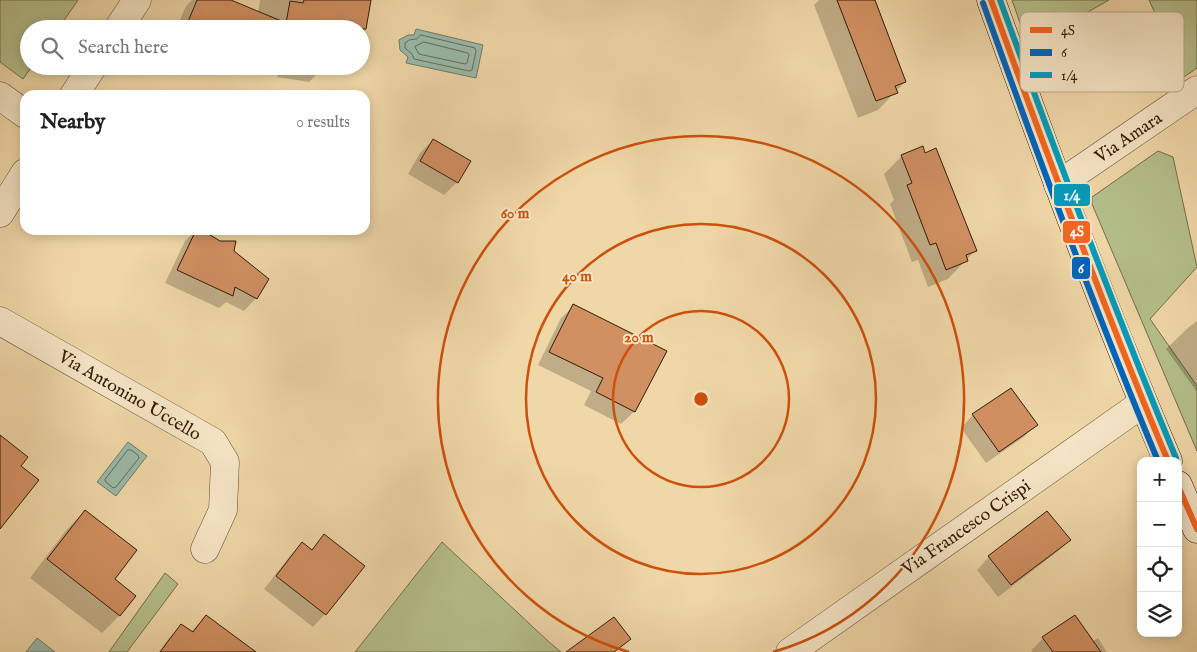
<!DOCTYPE html>
<meta charset="utf-8">
<style>
:root{--surface:#fff;--page:#f2f2f2;--text:#222;--muted:#767676;--line:#e0e0e0}
body{margin:0;font-family:"IM FELL English",serif;background:var(--page);color:var(--text)}
.controls{position:absolute;right:15px;bottom:15px;display:grid;overflow:hidden;border-radius:10px;box-shadow:0 2px 12px #0003}
.controls button{width:45px;height:45px;display:grid;place-items:center;padding:0;border:0;border-bottom:1px solid var(--line);background:var(--surface);color:var(--text);font:25px sans-serif}
.list{margin:0;padding:0;list-style:none}
h2{display:flex;justify-content:space-between;align-items:center;height:65px;margin:0;padding:0 20px;font-size:21px}
h2 small{font-size:16px;font-weight:400;color:var(--muted)}
.icon{flex:none;width:28px;height:28px;fill:none;stroke:currentColor;stroke-width:2;stroke-linecap:round;stroke-linejoin:round}
.map{position:relative;flex:none;width:1197px;height:652px;overflow:hidden}
.search{position:absolute;background:var(--surface);box-shadow:0 2px 12px #0003;left:20px;top:20px;width:350px;height:55px;display:flex;align-items:center;gap:12px;box-sizing:border-box;padding:0 18px;border-radius:28px;color:var(--muted);font-size:19px}
.panel{position:absolute;background:var(--surface);box-shadow:0 2px 12px #0003;left:20px;top:90px;width:350px;height:145px;border-radius:15px}
.map>svg:first-child{display:block}
.green{fill:#b5bf8b;stroke:#746d49}
.water{fill:#9abaa9;stroke:#707a68}
.shadow{fill:#0003}
.lines{fill:none;stroke-linecap:round;stroke-linejoin:round}
.shore{stroke:#666a58;stroke-width:1}
.building{fill:#d19062;stroke:#321b07}
.minor-casing{stroke:#624a2f;stroke-width:29}
.secondary-casing{stroke:#321b07;stroke-width:29}
.minor{stroke:#f5e5c6;stroke-width:28}
.secondary{stroke:#f5e5c6;stroke-width:28}
.bus-1-casing{stroke:#f5e5c6;stroke-width:10}
.bus-2-casing{stroke:#f5e5c6;stroke-width:10}
.bus-3-casing{stroke:#f5e5c6;stroke-width:10}
.bus-1{stroke:#f26522;stroke-width:6}
.bus-2{stroke:#0065bd;stroke-width:6}
.bus-3{stroke:#059bba;stroke-width:6}
.ring{fill:none;stroke:#cd500b;stroke-width:2.5}
.labels{text-anchor:middle;stroke-width:4;stroke-linejoin:round;paint-order:stroke}
.street-label{font-size:18px;fill:#321b07;stroke:#f5e5c6}
.key{fill:#f5e5c6;stroke:#baa88d;stroke-width:1}
.key-label{font-size:14px;fill:#321b07}
.centre{fill:#cd500b;stroke:#f5e5c6;stroke-width:2.5}
.ring-label{font-size:15px;text-anchor:middle;font-weight:bold;fill:#cd500b;stroke:#f5e5c6;stroke-width:4;stroke-linejoin:round;paint-order:stroke}
.line-badge{stroke:#f5e5c6;stroke-width:2}
.badge-label{font-size:14px;text-anchor:middle;font-weight:bold;fill:#fff}
</style>
<div class="map">
<svg width="1197" height="652" viewBox="0 0 1197 652">
<rect width="100%" height="100%" fill="#f0d7a8"/>
<filter id="stains"><feTurbulence type="fractalNoise" baseFrequency=".004" numOctaves="4"/><feColorMatrix values="0 0 0 0 .2 0 0 0 0 .09 0 0 0 0 .02 0 0 0 .5 -.17"/></filter>
<radialGradient id="worn" r=".72"><stop offset=".6" stop-color="#630" stop-opacity="0"/><stop offset="1" stop-color="#630" stop-opacity=".3"/></radialGradient>
<g class="green">
<polygon points="0,0 78,0 58,29 29,29 29,66 32,66 23,79 0,62"/>
<polygon points="1012,0 1109,0 1028,46"/>
<polygon points="1149,0 1197,0 1197,68 1184,77"/>
<polygon points="1158,151 1173,157 1197,267 1150,319 1197,386 1197,451 1092,204 1092,197"/>
<polygon points="442,542 549,642 561,652 355,652"/>
<polygon points="165,573 178,584 127,652 109,652"/>
</g>
<g class="water">
<polygon points="416,29 483,45 476,78 406,63 408,57 400,50 399,40 408,35 414,35"/>
<polygon points="128,442 147,456 116,496 97,482"/>
<polygon points="37,638 55,652 26,652"/>
</g>
<g class="shadow">
<polygon points="192,0 228,0 258,13 260,0 370,0 361,53 361,29 176,29 186,6"/>
<polygon points="819,0 873,0 905,82 878,110 858,118 814,5"/>
<polygon points="279,66 350,66 344,72 322,69 309,82 277,77"/>
<polygon points="433,140 457,182 444,195 408,174 420,153"/>
<polygon points="924,154 975,251 948,279 928,287 918,260 912,262 890,204 894,200 884,174 902,156"/>
<polygon points="196,230 199,230 232,251 256,298 244,311 226,302 219,308 165,283 185,241"/>
<polygon points="574,306 665,352 634,412 621,424 584,405 591,391 538,365 561,318"/>
<polygon points="1197,321 1197,392 1166,349 1189,327"/>
<polygon points="973,415 1036,424 1024,437 986,463 961,428"/>
<polygon points="85,511 113,579 120,615 102,633 30,578 67,529"/>
<polygon points="325,536 325,614 313,627 264,589 290,556 302,543 311,550"/>
<polygon points="1069,540 1057,552 998,597 977,570 989,557"/>
<polygon points="206,616 254,652 159,652 169,638 182,626 191,632"/>
<polygon points="1043,638 1092,642 1098,638 1107,652 1032,652 1031,651"/>
</g>
<g class="lines">
<g class="shore">
<polygon points="421,35 475,48 476,51 472,70 469,71 414,59 412,54 405,48 405,43 409,40 416,39"/>
<polygon points="424,42 468,53 469,55 467,63 465,64 419,54 415,47"/>
<polygon points="128,450 131,450 138,455 139,458 116,487 113,488 106,482 105,480"/>
</g>
</g>
<g class="building">
<polygon points="197,0 231,0 286,23 290,1 303,3 304,0 371,0 366,29 185,29"/>
<polygon points="837,0 875,0 906,82 895,86 898,93 876,101"/>
<polygon points="433,139 471,161 458,183 420,161"/>
<polygon points="923,146 925,153 936,148 977,251 966,255 968,261 946,270 936,243 930,245 907,185 912,183 901,155"/>
<polygon points="196,230 202,230 220,241 236,241 234,251 269,279 257,299 235,287 233,296 177,270"/>
<polygon points="573,304 667,351 635,412 596,392 603,378 549,352"/>
<polygon points="1011,388 1038,425 999,452 972,414"/>
<polygon points="0,435 28,457 21,466 39,480 0,529"/>
<polygon points="85,510 137,550 115,579 136,596 120,616 47,559"/>
<polygon points="1047,511 1071,540 1011,585 988,556"/>
<polygon points="324,534 365,566 326,615 276,576 302,542 312,550"/>
<polygon points="206,615 256,652 160,652 181,624 193,632"/>
<polygon points="1075,615 1101,652 1053,652 1042,637"/>
<polygon points="614,617 631,639 614,652 566,652"/>
</g>
<g class="lines">
<defs>
<g id="minor">
<polyline points="118,29 137,0"/>
<polyline points="74,95 93,66"/>
<polyline points="0,96 25,114"/>
<polyline points="1058,185 1197,90"/>
<polyline points="0,213 25,173"/>
<polyline points="0,321 213,442 225,462 223,510 205,549"/>
<polyline points="790,652 1143,403"/>
</g>
<g id="secondary">
<path d="M 991,0 C 1047,155 1103,309 1168,461"/>
<polyline points="1178,485 1197,529"/>
</g>
</defs>
<use href="#minor" class="minor-casing"/>
<use href="#secondary" class="secondary-casing"/>
<use href="#minor" class="minor"/>
<use href="#secondary" class="secondary"/>
<defs>
<g id="bus-1">
<path d="M 991,0 C 1047,155 1104,309 1168,461"/>
<polyline points="1178,486 1197,529"/>
</g>
<path id="bus-2" d="M 983,3 C 1038,157 1095,310 1158,461"/>
<path id="bus-3" d="M 1000,0 C 1056,154 1113,307 1176,458"/>
</defs>
<use href="#bus-1" class="bus-1-casing"/>
<use href="#bus-2" class="bus-2-casing"/>
<use href="#bus-3" class="bus-3-casing"/>
<use href="#bus-1" class="bus-1"/>
<use href="#bus-2" class="bus-2"/>
<use href="#bus-3" class="bus-3"/>
</g>
<g class="ring">
<circle cx="701" cy="399" r="88"/>
<circle cx="701" cy="399" r="175"/>
<path d="M629 652A263 263 0 1 1 773 652"/>
</g>
<g class="labels">
<g class="street-label">
<text transform="translate(1128 137) rotate(-34)" y="6">Via Amara</text>
<text transform="translate(130 395) rotate(30)" y="6">Via Antonino Uccello</text>
<text transform="translate(966 527) rotate(-35)" y="6">Via Francesco Crispi</text>
</g>
</g>
<rect x="1020" y="12" width="164" height="80" rx="8" class="key"/>
<rect x="1030" y="27" width="22" height="6" fill="#f26522"/>
<rect x="1030" y="49" width="22" height="7" fill="#0065bd"/>
<rect x="1030" y="72" width="22" height="6" fill="#059bba"/>
<g class="key-label">
<text x="1061" y="35">4S</text>
<text x="1061" y="57">6</text>
<text x="1061" y="80">1/4</text>
</g>
<circle cx="701" cy="399" r="8" class="centre"/>
<g class="ring-label">
<text x="515" y="218">60 m</text>
<text x="577" y="281">40 m</text>
<text x="639" y="342">20 m</text>
</g>
<g class="line-badge">
<rect x="1053" y="183" width="38" height="24" rx="5" fill="#059bba"/>
<rect x="1062" y="220" width="29" height="24" rx="5" fill="#f26522"/>
<rect x="1071" y="256" width="20" height="24" rx="5" fill="#0065bd"/>
</g>
<g class="badge-label">
<text x="1072" y="200">1/4</text>
<text x="1077" y="236">4S</text>
<text x="1081" y="273">6</text>
</g>
<rect width="100%" height="100%" filter="url(#stains)"/>
<rect width="100%" height="100%" fill="url(#worn)"/>
</svg>
<div class="controls">
<button>+</button>
<button>−</button>
<button><svg class="icon" aria-label="locate" viewBox="0 0 24 24"><circle cx="12" cy="12" r="6"/><path d="M12 2v4M12 18v4M2 12h4M18 12h4"/></svg></button>
<button><svg class="icon" aria-label="layers" viewBox="0 0 24 24"><path d="M12 4l9 5-9 5-9-5zM3 14l9 5 9-5"/></svg></button>
</div>
<div class="search"><svg class="icon" aria-label="search" viewBox="0 0 24 24"><circle cx="10" cy="10" r="6"/><path d="M15 15l6 6"/></svg>Search here</div>
<section class="panel">
<h2>Nearby<small>0 results</small></h2>
<ul class="list">
</ul>
</section>
</div>
